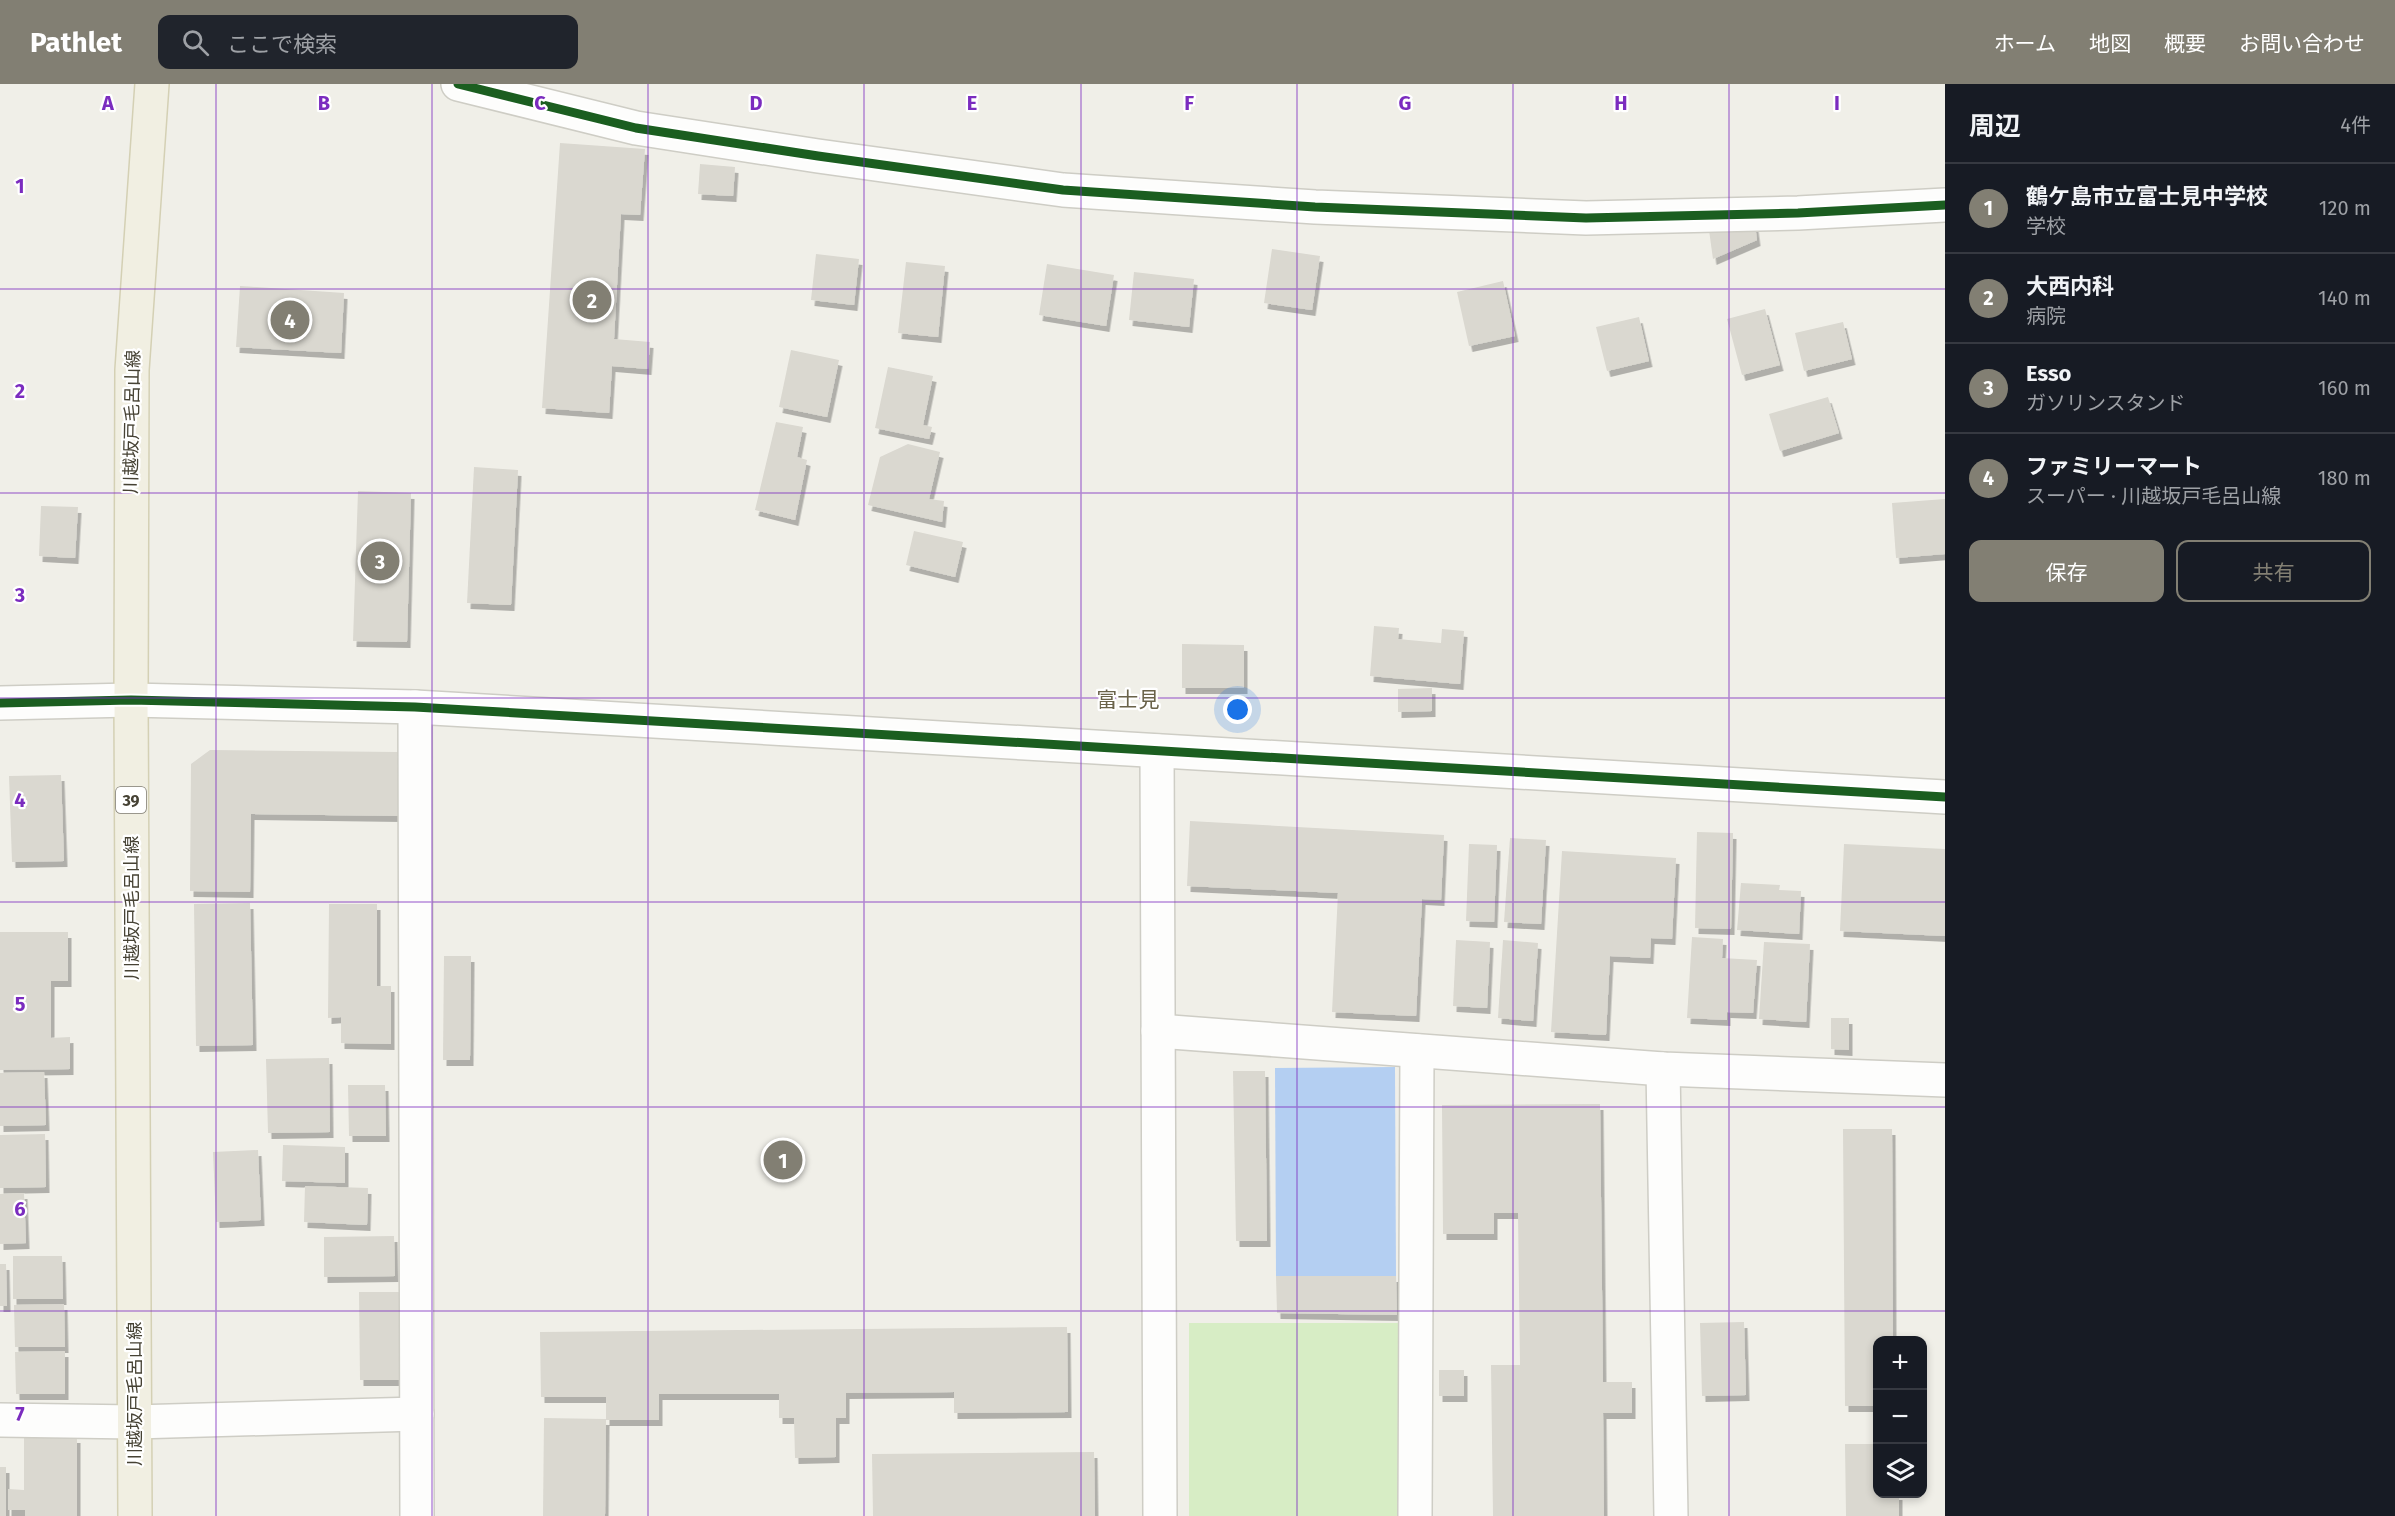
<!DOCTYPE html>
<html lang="ja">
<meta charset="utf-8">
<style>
:root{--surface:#171b24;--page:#20242c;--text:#f1f3f6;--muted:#9ea1a6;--line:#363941;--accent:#827f73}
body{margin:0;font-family:"Fira Sans","Noto Sans JP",sans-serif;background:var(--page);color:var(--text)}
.controls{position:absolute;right:18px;bottom:18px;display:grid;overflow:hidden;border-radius:12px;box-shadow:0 3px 9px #0003}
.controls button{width:54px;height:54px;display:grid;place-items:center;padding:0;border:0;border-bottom:2px solid var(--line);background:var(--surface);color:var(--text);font:30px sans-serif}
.you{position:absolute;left:1238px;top:626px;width:21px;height:21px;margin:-15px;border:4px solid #fff;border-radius:50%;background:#1a73e8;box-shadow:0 0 0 9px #1a73e833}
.badge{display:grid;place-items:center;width:39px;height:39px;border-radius:50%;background:var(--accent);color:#fff;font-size:20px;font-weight:700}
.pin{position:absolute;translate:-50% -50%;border:3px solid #fff;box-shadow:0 2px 6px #0006}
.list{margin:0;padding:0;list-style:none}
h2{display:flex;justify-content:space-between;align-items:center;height:78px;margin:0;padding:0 24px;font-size:26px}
h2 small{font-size:20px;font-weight:400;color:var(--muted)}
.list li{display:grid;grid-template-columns:39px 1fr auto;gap:18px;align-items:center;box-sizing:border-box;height:90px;padding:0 24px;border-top:2px solid var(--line)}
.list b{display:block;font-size:22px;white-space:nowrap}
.list p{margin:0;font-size:20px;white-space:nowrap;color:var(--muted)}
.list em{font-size:20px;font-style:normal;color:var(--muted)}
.actions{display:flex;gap:12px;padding:18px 24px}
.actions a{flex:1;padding:14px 0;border:2px solid var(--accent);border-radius:12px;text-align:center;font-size:21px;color:var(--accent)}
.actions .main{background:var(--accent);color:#fff}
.icon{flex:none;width:33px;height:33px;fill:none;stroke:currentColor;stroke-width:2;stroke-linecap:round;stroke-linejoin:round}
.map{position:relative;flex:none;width:1945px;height:1432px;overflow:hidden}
header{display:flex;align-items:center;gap:36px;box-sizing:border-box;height:84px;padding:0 30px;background:var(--accent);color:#fff}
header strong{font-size:28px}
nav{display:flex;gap:33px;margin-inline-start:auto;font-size:21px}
.search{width:420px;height:54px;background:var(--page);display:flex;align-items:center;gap:15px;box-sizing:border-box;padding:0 21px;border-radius:12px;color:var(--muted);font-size:22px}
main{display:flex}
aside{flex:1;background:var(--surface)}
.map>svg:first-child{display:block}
.green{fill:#d7edc5}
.water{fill:#b4cff2}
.building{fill:#dad8d0;filter:url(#shadow)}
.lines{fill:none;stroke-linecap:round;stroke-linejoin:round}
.minor-casing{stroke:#cecdc5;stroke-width:36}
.tertiary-casing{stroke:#cecdc5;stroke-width:36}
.primary-casing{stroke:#d4d0b4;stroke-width:36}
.minor{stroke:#fdfdfc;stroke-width:33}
.tertiary{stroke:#fdfdfc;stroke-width:33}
.primary{stroke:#f1efe2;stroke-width:33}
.cycleway-casing{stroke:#fff;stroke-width:13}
.cycleway{stroke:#1b5e20;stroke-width:9}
.grid{fill:none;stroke:#7b2cbf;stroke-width:1.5;stroke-opacity:0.55}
.labels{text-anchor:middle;stroke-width:4.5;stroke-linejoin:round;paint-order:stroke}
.shield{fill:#fff;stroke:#7e7b71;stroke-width:1.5}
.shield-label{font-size:16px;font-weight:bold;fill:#464234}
.street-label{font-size:18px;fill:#464234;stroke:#fff}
.quarter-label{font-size:21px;fill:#6a634a;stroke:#fff}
.grid-label{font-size:20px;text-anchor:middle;font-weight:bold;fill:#7b2cbf;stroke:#fff;stroke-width:4.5;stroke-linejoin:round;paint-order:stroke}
</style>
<header>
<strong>Pathlet</strong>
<div class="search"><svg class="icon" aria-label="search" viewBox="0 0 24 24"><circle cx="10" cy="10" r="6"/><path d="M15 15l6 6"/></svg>ここで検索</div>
<nav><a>ホーム</a><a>地図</a><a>概要</a><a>お問い合わせ</a></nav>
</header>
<main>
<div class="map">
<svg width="1945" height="1432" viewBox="0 0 1945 1432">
<defs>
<filter id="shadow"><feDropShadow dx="3.5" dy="6" stdDeviation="0" flood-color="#0004"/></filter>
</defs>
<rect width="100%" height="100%" fill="#f0efe8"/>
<rect class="green" x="1189" y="1239" width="211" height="193"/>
<polygon class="water" points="1395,983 1396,1192 1276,1192 1275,984"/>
<g class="building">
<polygon points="560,59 645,65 640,131 621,130 614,255 650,258 648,285 612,282 609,329 542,324"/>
<polygon points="700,80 735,83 733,112 698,110"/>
<polygon points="1754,134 1757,156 1713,175 1708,139"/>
<polygon points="1272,165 1320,172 1312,226 1264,219"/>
<polygon points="816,170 859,175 854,221 811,216"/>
<polygon points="906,178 945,182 938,253 898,249"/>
<polygon points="1047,180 1114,191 1106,242 1039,231"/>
<polygon points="1134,188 1194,195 1189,243 1129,236"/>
<polygon points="1503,197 1515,252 1469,262 1457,208"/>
<polygon points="240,202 344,209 341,269 236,263"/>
<polygon points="1765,225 1780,281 1742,291 1727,235"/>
<polygon points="1639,233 1649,277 1607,287 1596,243"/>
<polygon points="1843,238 1852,275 1804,287 1795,249"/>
<polygon points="791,266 839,276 827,333 779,323"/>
<polygon points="888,283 933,292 923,341 932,343 929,355 875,344"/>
<polygon points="1828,313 1839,349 1780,367 1769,330"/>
<polygon points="776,338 803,343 797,373 807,376 795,436 755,426"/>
<polygon points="908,360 940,368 929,415 944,417 942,438 868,421 880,373"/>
<polygon points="474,383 518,386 511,521 467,519"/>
<polygon points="358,407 411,409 407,558 353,557"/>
<polygon points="1945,415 1945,470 1896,474 1892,419"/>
<polygon points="41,422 78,423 75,474 39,472"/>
<polygon points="914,447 963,458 955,493 906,481"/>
<polygon points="1374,542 1399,544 1398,555 1441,559 1442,545 1464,547 1460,600 1370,592"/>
<polygon points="1182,560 1244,561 1244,604 1182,604"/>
<polygon points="1432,604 1432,627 1398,628 1398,605"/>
<polygon points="210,666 398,668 398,732 251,730 250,808 190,807 191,680"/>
<polygon points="61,691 64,777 12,778 9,692"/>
<polygon points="1190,737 1444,751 1441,816 1422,815 1416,932 1332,928 1338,809 1187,802"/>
<polygon points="1697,748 1733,749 1731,845 1695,844"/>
<polygon points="1510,754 1546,756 1541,840 1504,838"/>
<polygon points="1469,760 1497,761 1494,838 1466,837"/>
<polygon points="1844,760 1945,765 1945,852 1840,847"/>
<polygon points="1562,767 1676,774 1672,855 1651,854 1650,874 1610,872 1606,951 1551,948"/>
<polygon points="1741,799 1780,801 1779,806 1801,807 1799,850 1737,846"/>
<polygon points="250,819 253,961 196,962 194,820"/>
<polygon points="329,820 377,820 377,902 391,902 391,960 341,959 341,933 328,934"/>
<polygon points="0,848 68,848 68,897 51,897 51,954 70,953 70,985 0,986"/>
<polygon points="1692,853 1723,855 1722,874 1757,876 1753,929 1727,928 1727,936 1687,934"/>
<polygon points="1456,856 1490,858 1487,924 1453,922"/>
<polygon points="1503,856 1538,859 1533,937 1498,934"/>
<polygon points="1764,858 1810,860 1806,938 1759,935"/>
<polygon points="444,872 471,872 470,976 443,976"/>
<polygon points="1831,934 1849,934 1849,966 1831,965"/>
<polygon points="329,974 330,1048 268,1049 266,975"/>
<polygon points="1233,987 1265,987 1267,1157 1236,1157"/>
<polygon points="44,988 46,1041 0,1042 0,989"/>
<polygon points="348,1001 385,1001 386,1052 349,1052"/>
<polygon points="1600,1020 1603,1298 1632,1298 1632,1329 1603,1329 1604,1432 1493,1432 1491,1281 1520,1281 1518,1129 1494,1129 1494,1150 1443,1150 1442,1021"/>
<polygon points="1843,1045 1892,1045 1893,1256 1878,1256 1878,1322 1845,1322"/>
<polygon points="45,1050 46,1103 0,1104 0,1051"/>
<polygon points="283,1061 345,1063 345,1099 282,1097"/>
<polygon points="258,1066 261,1136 216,1138 213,1068"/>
<polygon points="305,1102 368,1104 367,1141 304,1138"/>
<polygon points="24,1109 26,1159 0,1160 0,1110"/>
<polygon points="394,1152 395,1192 324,1193 324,1153"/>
<polygon points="13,1172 62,1172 63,1215 13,1215"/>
<polygon points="0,1180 6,1180 7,1222 0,1222"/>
<polygon points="1276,1192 1396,1192 1397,1231 1277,1229"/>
<polygon points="359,1208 399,1208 399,1296 360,1296"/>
<polygon points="64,1220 65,1263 15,1263 14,1221"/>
<polygon points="1744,1238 1746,1311 1702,1312 1700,1239"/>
<polygon points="1067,1243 1068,1328 954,1329 954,1308 846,1309 846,1334 836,1334 836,1373 795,1374 794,1334 779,1334 779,1310 659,1310 659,1336 606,1336 606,1313 541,1313 540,1248"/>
<polygon points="65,1267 65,1310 16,1310 15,1268"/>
<rect x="1439" y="1286" width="25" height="26"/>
<polygon points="544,1334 606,1335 605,1432 543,1432"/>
<polygon points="24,1353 77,1353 77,1432 25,1432 25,1426 8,1426 8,1405 24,1406"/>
<polygon points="1845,1360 1878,1360 1878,1410 1899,1410 1899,1432 1846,1432"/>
<polygon points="1094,1368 1095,1432 873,1432 872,1370"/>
<rect x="0" y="1383" width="6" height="49"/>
</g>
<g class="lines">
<defs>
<g id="minor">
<polyline points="458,0 636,44 818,72 1063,106 1315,123 1586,134 1798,129 1945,121"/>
<polyline points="415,623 417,1432"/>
<polyline points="1157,667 1160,1432"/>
<polyline points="1158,947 1663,985 1945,996"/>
<polyline points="1663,985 1671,1432"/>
<polyline points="0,1336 135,1338 417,1330"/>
<polyline points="1415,1432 1417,967"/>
</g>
<polyline id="tertiary" points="0,619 131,616 415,623 1945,713"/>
<polyline id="primary" points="135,1432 131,616 132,286 152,0"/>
</defs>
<use href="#minor" class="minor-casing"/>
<use href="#tertiary" class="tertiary-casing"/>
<use href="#primary" class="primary-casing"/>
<use href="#minor" class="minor"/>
<use href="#tertiary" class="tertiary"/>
<use href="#primary" class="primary"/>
<defs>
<g id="cycleway">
<polyline points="458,0 636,44 818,72 1063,106 1315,123 1586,134 1798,129 1945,121"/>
<polyline points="0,619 131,616 415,623 1945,713"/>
</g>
</defs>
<use href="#cycleway" class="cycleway-casing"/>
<use href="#cycleway" class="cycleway"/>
</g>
<path class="grid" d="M 216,0 L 216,1432M 432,0 L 432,1432M 648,0 L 648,1432M 864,0 L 864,1432M 1081,0 L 1081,1432M 1297,0 L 1297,1432M 1513,0 L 1513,1432M 1729,0 L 1729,1432M 0,205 L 1945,205M 0,409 L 1945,409M 0,614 L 1945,614M 0,818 L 1945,818M 0,1023 L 1945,1023M 0,1227 L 1945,1227"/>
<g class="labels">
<rect class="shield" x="116" y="703" width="30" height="26" rx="4.5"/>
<g class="shield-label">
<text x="131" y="722">39</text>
</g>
<g class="street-label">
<text transform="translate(132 338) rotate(-89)" y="6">川越坂戸毛呂山線</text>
<text transform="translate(132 824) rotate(-90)" y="6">川越坂戸毛呂山線</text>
<text transform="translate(135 1310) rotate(-90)" y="6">川越坂戸毛呂山線</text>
</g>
<g class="quarter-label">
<text x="1128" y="623">富士見</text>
</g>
</g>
<g class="grid-label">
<text x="108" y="26">A</text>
<text x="324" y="26">B</text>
<text x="540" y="26">C</text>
<text x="756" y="26">D</text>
<text x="972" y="26">E</text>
<text x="1189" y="26">F</text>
<text x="1405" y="26">G</text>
<text x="1621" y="26">H</text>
<text x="1837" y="26">I</text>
<text x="20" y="109">1</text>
<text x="20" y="314">2</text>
<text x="20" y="518">3</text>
<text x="20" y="723">4</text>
<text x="20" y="927">5</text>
<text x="20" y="1132">6</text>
<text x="20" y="1337">7</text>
</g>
</svg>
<div class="controls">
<button>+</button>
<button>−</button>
<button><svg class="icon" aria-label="layers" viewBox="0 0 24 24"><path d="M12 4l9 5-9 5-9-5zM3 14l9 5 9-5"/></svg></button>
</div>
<div class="you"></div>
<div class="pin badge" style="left:783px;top:1076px">1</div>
<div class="pin badge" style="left:592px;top:216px">2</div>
<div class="pin badge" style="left:380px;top:477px">3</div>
<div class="pin badge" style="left:290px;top:236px">4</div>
</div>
<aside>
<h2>周辺<small>4件</small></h2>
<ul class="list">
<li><span class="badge">1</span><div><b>鶴ケ島市立富士見中学校</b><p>学校</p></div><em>120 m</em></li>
<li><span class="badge">2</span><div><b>大西内科</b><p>病院</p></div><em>140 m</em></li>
<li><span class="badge">3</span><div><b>Esso</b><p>ガソリンスタンド</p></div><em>160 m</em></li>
<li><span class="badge">4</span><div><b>ファミリーマート</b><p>スーパー · 川越坂戸毛呂山線</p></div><em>180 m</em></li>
</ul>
<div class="actions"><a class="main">保存</a><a>共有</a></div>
</aside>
</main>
